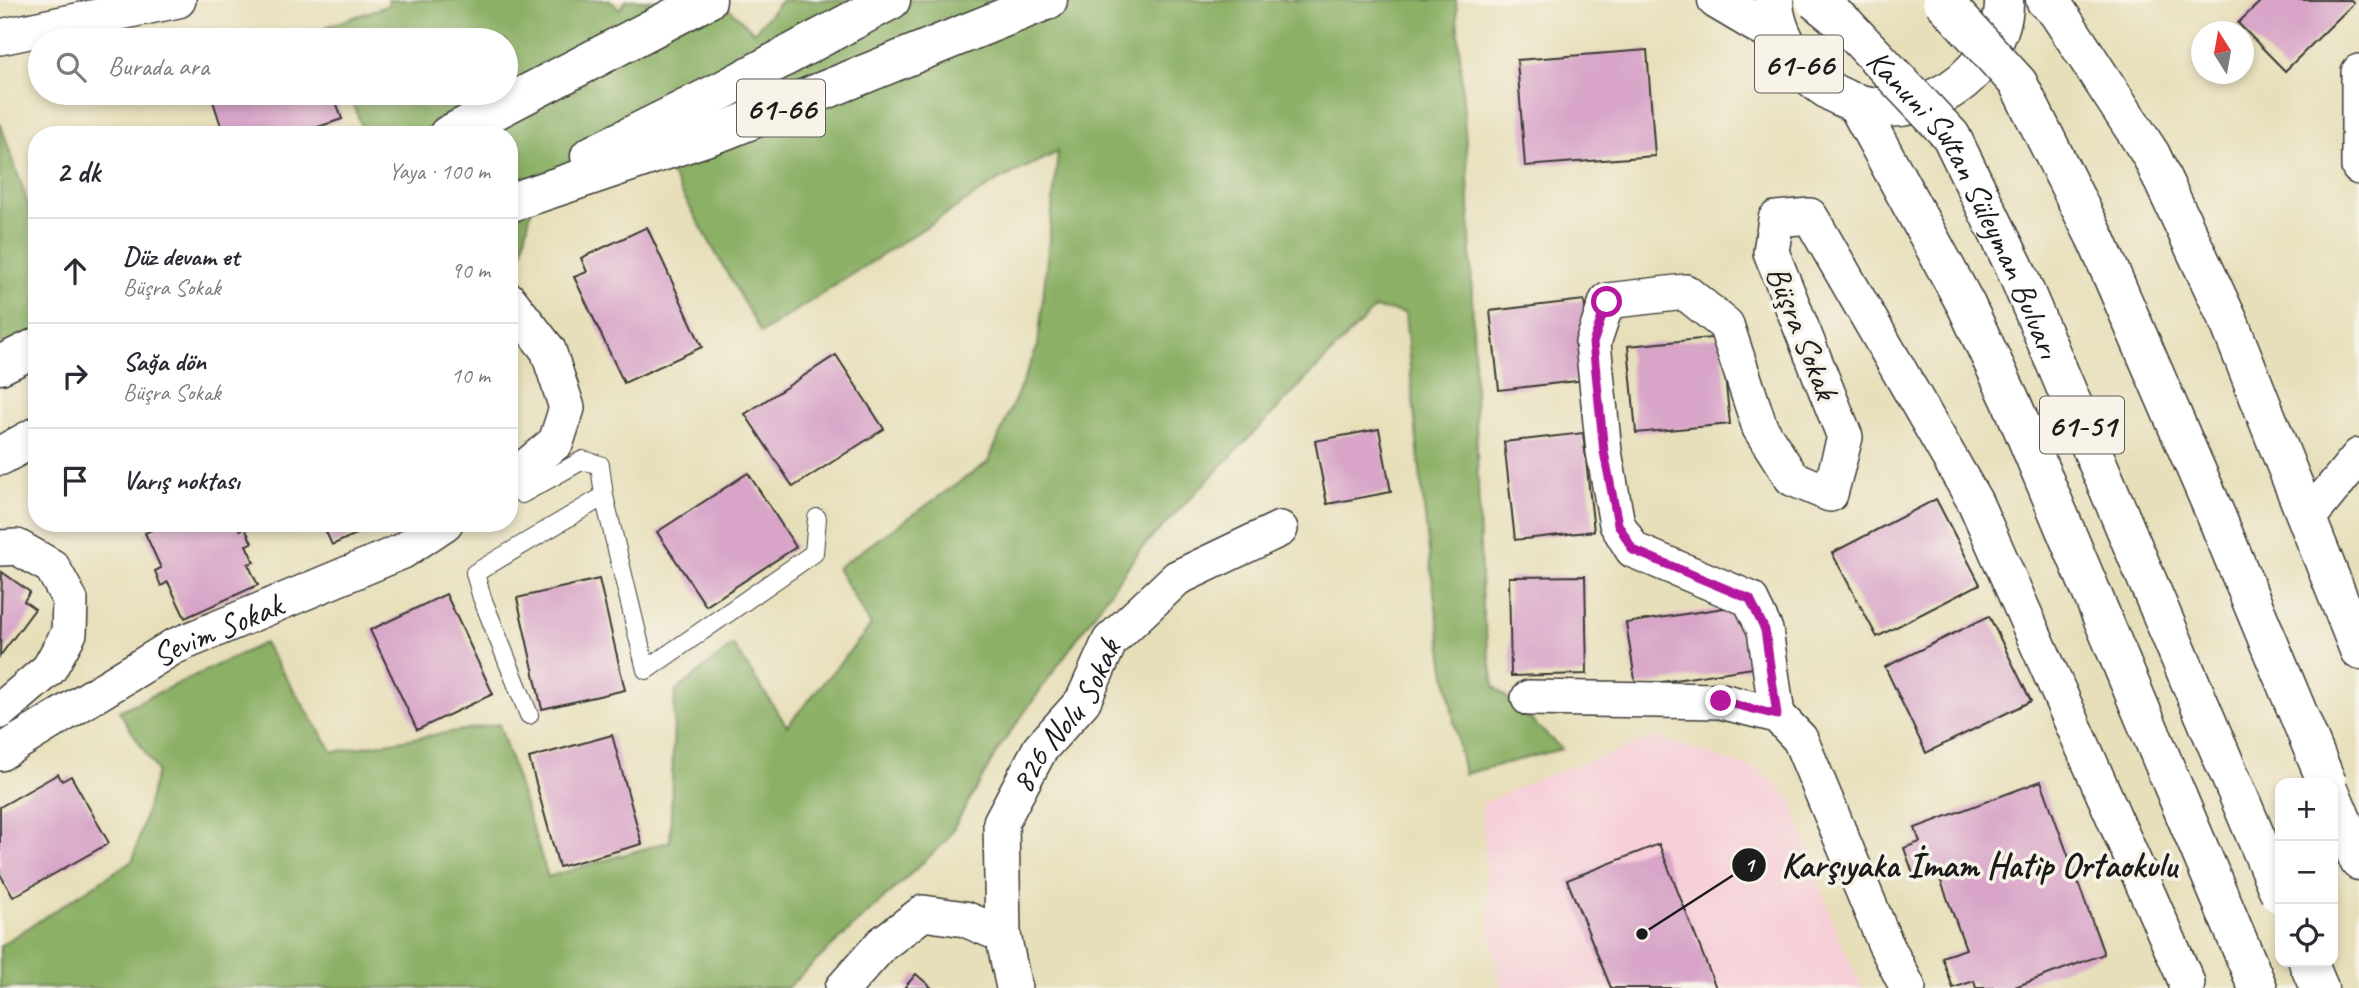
<!DOCTYPE html>
<html lang="tr">
<meta charset="utf-8">
<style>
:root{--surface:#fff;--page:#f2f2f3;--text:#2b2b33;--muted:#7c7c81;--line:#e1e1e2}
body{margin:0;font-family:Caveat,sans-serif;background:var(--page);color:var(--text)}
.controls{position:absolute;right:21px;bottom:21px;display:grid;overflow:hidden;border-radius:14px;box-shadow:0 4px 10px #0003}
.controls button{width:63px;height:63px;display:grid;place-items:center;padding:0;border:0;border-bottom:2px solid var(--line);background:var(--surface);color:var(--text);font:35px sans-serif}
.compass{position:absolute;left:2191px;top:21px;width:63px;height:63px;border-radius:50%;background:var(--surface);box-shadow:0 4px 10px #0003;rotate:349deg}
.stop{position:absolute;width:21px;height:21px;margin:-16px;border:5px solid #b5179e;border-radius:50%;background:#fff}
.stop.end{background:#b5179e;border-color:#fff;box-shadow:0 2px 7px #0008}
.list{margin:0;padding:0;list-style:none}
h2{display:flex;justify-content:space-between;align-items:center;height:91px;margin:0;padding:0 28px;font-size:30px}
h2 small{font-size:23px;font-weight:400;color:var(--muted)}
.list li{display:grid;grid-template-columns:46px 1fr auto;gap:21px;align-items:center;box-sizing:border-box;height:105px;padding:0 28px;border-top:2px solid var(--line)}
.list b{display:block;font-size:26px;white-space:nowrap}
.list p{margin:0;font-size:23px;white-space:nowrap;color:var(--muted)}
.list em{font-size:23px;font-style:normal;color:var(--muted)}
.icon{flex:none;width:38px;height:38px;fill:none;stroke:currentColor;stroke-width:2;stroke-linecap:round;stroke-linejoin:round}
.map{position:relative;flex:none;width:2359px;height:988px;overflow:hidden}
.search{position:absolute;background:var(--surface);box-shadow:0 4px 10px #0003;left:28px;top:28px;width:490px;height:77px;display:flex;align-items:center;gap:18px;box-sizing:border-box;padding:0 24px;border-radius:38px;color:var(--muted);font-size:26px}
.panel{position:absolute;background:var(--surface);box-shadow:0 4px 10px #0003;left:28px;top:126px;width:490px;height:406px;border-radius:28px}
.map>svg:first-child{display:block}
.built{fill:#f6cfd8}
.forest{fill:#8cb066;stroke:#546641;stroke-width:2}
.building{fill:#d8a5c8}
.lines{fill:none;stroke-linecap:round;stroke-linejoin:round}
.service-casing{stroke:#3a3934;stroke-width:20}
.minor-casing{stroke:#3a3934;stroke-width:38}
.primary-casing{stroke:#3a3934;stroke-width:41}
.service{stroke:#fff;stroke-width:18}
.minor{stroke:#fff;stroke-width:35}
.primary{stroke:#fff;stroke-width:38}
.primary-bridge-casing{stroke:#3a3934;stroke-width:41;stroke-linecap:butt}
.primary-bridge{stroke:#fff;stroke-width:38}
.route{stroke:#b5179e;stroke-width:9}
.labels{text-anchor:middle;stroke-width:7;stroke-linejoin:round;paint-order:stroke}
.shield{fill:#f7f3e8;stroke:#5e5c59;stroke-width:2}
.shield-label{font-size:32px;font-weight:bold;fill:#1c1c1c}
.street-label{font-size:33px;fill:#1c1c1c;stroke:#f7f3e8}
.leader{fill:none;stroke:#1c1c1c;stroke-width:2.5}
.callout-dot{fill:#1c1c1c;stroke:#f7f3e8;stroke-width:2.5}
.mark-label{font-size:21px;text-anchor:middle;font-weight:bold;fill:#fff}
.callout-label{font-size:35px;text-anchor:middle;font-weight:bold;fill:#1c1c1c;stroke:#f7f3e8;stroke-width:7;stroke-linejoin:round;paint-order:stroke}
</style>
<div class="map">
<svg width="2359" height="988" viewBox="0 0 2359 988">
<rect width="100%" height="100%" fill="#f7f3e8"/>
<filter id="ink" filterUnits="userSpaceOnUse"><feTurbulence type="fractalNoise" baseFrequency=".0143" numOctaves="2"/><feDisplacementMap in="SourceGraphic" scale="14" xChannelSelector="R" yChannelSelector="G"/><feConvolveMatrix kernelMatrix="1 2 1 2 8 2 1 2 1" color-interpolation-filters="sRGB"/></filter>
<filter id="wash" filterUnits="userSpaceOnUse"><feTurbulence type="fractalNoise" baseFrequency=".00686" numOctaves="4" result="noise"/><feDisplacementMap in="SourceGraphic" scale="28" xChannelSelector="R" yChannelSelector="G"/><feGaussianBlur stdDeviation="1.57" result="paint"/><feColorMatrix in="noise" values="0 0 0 0 0 0 0 0 0 0 0 0 0 0 0 0 0 1.4 0 .05"/><feComposite in="paint" operator="in"/></filter>
<g filter="url(#wash)">
<rect width="100%" height="100%" fill="#e7dfba"/>
<polygon class="built" points="1657,737 1761,771 1790,798 1839,939 1863,988 1501,988 1490,929 1482,804 1532,781"/>
<g class="forest">
<path d="M 388,0 L 610,0 L 619,9 L 627,0 L 720,0 L 754,32 L 782,0 L 1456,0 L 1468,172 L 1482,607 L 1494,686 L 1562,749 L 1464,774 C 1433,622 1419,468 1405,313 L 1375,308 L 1140,550 L 1000,747 L 946,841 L 787,988 L 0,988 L 0,946 L 133,860 L 157,771 L 119,711 L 264,643 L 333,752 L 499,724 L 548,877 L 670,841 L 675,692 L 733,645 L 787,726 L 871,626 L 837,568 L 988,462 L 1038,346 L 1058,152 L 999,180 L 761,333 L 657,149 L 533,201 L 519,266 L 509,266 L 509,135 L 338,135 L 362,127 L 349,93 L 506,93 L 506,40 L 330,40 L 325,27 L 389,5 Z"/>
<polygon points="0,122 37,231 37,344 0,350"/>
</g>
<g id="blocks">
<g class="building">
<polygon points="2262,0 2351,0 2354,3 2285,71 2238,23"/>
<polygon points="1647,50 1655,156 1525,166 1517,60"/>
<polygon points="217,93 333,93 342,119 294,135 224,135 211,95"/>
<polygon points="647,227 702,347 624,383 574,277 587,272 581,258"/>
<polygon points="1584,300 1594,379 1499,390 1490,311"/>
<polygon points="1721,337 1730,424 1636,433 1628,346"/>
<polygon points="836,355 884,429 793,487 745,414"/>
<polygon points="1379,429 1391,492 1327,504 1315,441"/>
<polygon points="1583,433 1594,531 1515,540 1504,442"/>
<polygon points="748,473 796,547 706,606 657,532"/>
<polygon points="1936,499 1980,584 1877,637 1832,553"/>
<polygon points="154,523 236,523 240,530 245,528 252,543 246,545 254,562 248,564 258,585 185,618 168,582 161,586 155,571 161,568 145,533 156,528"/>
<polygon points="322,523 381,523 332,545"/>
<polygon points="2,572 30,592 24,601 35,609 0,656"/>
<polygon points="1585,576 1587,674 1511,676 1509,577"/>
<polygon points="599,579 625,690 542,709 517,598"/>
<polygon points="446,594 493,694 417,730 370,630"/>
<polygon points="1744,605 1753,668 1636,686 1626,623"/>
<polygon points="1989,616 2031,701 1926,753 1885,667"/>
<polygon points="612,735 642,844 559,867 529,758"/>
<polygon points="58,774 62,781 71,776 109,843 13,897 0,874 0,807"/>
<polygon points="2041,781 2104,954 2012,988 1976,988 1974,981 1953,988 1942,957 1966,949 1936,868 1914,876 1904,848 1920,842 1915,828"/>
<polygon points="1659,844 1716,988 1611,988 1567,880"/>
<polygon points="916,974 932,988 904,988"/>
</g>
</g>
</g>
<g filter="url(#ink)">
<use href="#blocks" fill-opacity="0" stroke="#3a3934" stroke-width="2"/>
<g class="lines">
<defs>
<g id="service">
<polyline points="509,482 522,494 583,460 600,465 604,496 475,573 482,598 529,715"/>
<polyline points="604,496 646,670 814,553 817,518"/>
</g>
<g id="minor">
<polyline points="0,37 178,0"/>
<polyline points="2359,72 2359,167"/>
<polyline points="509,300 548,350 567,408 556,442 509,481"/>
<polyline points="2308,518 2359,456"/>
<polyline points="0,548 17,547 52,567 70,600 69,633 49,669 0,711"/>
<polyline points="1529,698 1721,701 1777,715 1800,739 1885,943 1908,988"/>
<polyline points="1777,715 1765,630 1750,599 1633,550 1617,524 1604,452 1593,343 1607,301 1685,292 1726,325 1760,428 1792,478 1830,494 1845,437 1771,252 1776,219 1810,216 1975,502 2187,983 2186,988"/>
<path id="s1" d="M 0,753 L 173,647 L 403,551 L 445,523"/>
<polyline points="843,988 882,944 923,913 965,919 1003,935"/>
<path id="s2" d="M 1014,988 L 1003,935 L 1001,822 L 1040,749 L 1083,701 L 1110,641 L 1177,578 L 1280,529"/>
</g>
<g id="primary">
<polyline points="1717,0 1783,39"/>
<path d="M 1774,0 C 1774,19 1783,39 1793,55 C 1838,124 1935,125 1983,59 C 1995,43 2005,21 2004,0"/>
<polyline points="2045,0 2057,11 2151,155 2229,322 2359,650"/>
<polyline points="1856,103 1966,305 2011,401 2258,988"/>
<polyline points="448,135 707,0"/>
<polyline points="590,156 725,89 891,0"/>
<polyline points="509,203 726,130 1048,0"/>
<polyline points="0,365 37,347"/>
<polyline points="0,456 37,436"/>
<polyline points="2333,798 2359,861"/>
<polyline points="2308,962 2319,988"/>
</g>
</defs>
<use href="#service" class="service-casing"/>
<use href="#minor" class="minor-casing"/>
<use href="#primary" class="primary-casing"/>
<use href="#service" class="service"/>
<use href="#minor" class="minor"/>
<use href="#primary" class="primary"/>
<defs>
<g id="primary-bridge">
<path id="s3" d="M 1815,0 L 1846,25 L 1951,136 L 2015,268 L 2280,894"/>
<polyline points="1942,0 2018,83 2097,241 2217,518 2327,783"/>
</g>
</defs>
<use href="#primary-bridge" class="primary-bridge-casing"/>
<use href="#primary-bridge" class="primary-bridge"/>
</g>
</g>
<g class="lines" filter="url(#ink)">
<polyline class="route" points="1607,302 1593,343 1604,452 1618,524 1633,550 1750,599 1765,630 1777,715 1721,701"/>
</g>
<g class="labels">
<g class="shield">
<rect x="1755" y="35.5" width="88" height="57" rx="5"/>
<rect x="737" y="79.5" width="88" height="57" rx="5"/>
<rect x="2040" y="396.5" width="84" height="57" rx="5"/>
</g>
<g class="shield-label">
<text x="1799" y="75">61-66</text>
<text x="781" y="119">61-66</text>
<text x="2082" y="436">61-51</text>
</g>
<g class="street-label">
<text dy="12" stroke="none"><textPath href="#s3" startOffset="257">Kanuni Sultan Süleyman Bulvarı</textPath></text>
<text transform="translate(1803 332) rotate(68)" y="12">Büşra Sokak</text>
<text dy="12" stroke="none"><textPath href="#s1" startOffset="250">Sevim Sokak</textPath></text>
<text dy="12" stroke="none"><textPath href="#s2" startOffset="292">826 Nolu Sokak</textPath></text>
</g>
</g>
<path class="leader" d="M1642 934L1749 865"/>
<g class="callout-dot">
<circle cx="1642" cy="934" r="7"/>
<circle cx="1749" cy="865" r="18"/>
</g>
<g class="mark-label">
<text x="1749" y="872">1</text>
</g>
<g class="callout-label">
<text x="1979" y="877">Karşıyaka İmam Hatip Ortaokulu</text>
</g>
</svg>
<div class="controls">
<button>+</button>
<button>−</button>
<button><svg class="icon" aria-label="locate" viewBox="0 0 24 24"><circle cx="12" cy="12" r="6"/><path d="M12 2v4M12 18v4M2 12h4M18 12h4"/></svg></button>
</div>
<svg class="compass" viewBox="-18 -18 36 36"><path d="M0-13l5 13h-10z" fill="#e53935"/><path d="M0 13l5-13h-10z" fill="#7c7c81"/></svg>
<div class="stop" style="left:1607px;top:302px"></div>
<div class="stop end" style="left:1721px;top:701px"></div>
<div class="search"><svg class="icon" aria-label="search" viewBox="0 0 24 24"><circle cx="10" cy="10" r="6"/><path d="M15 15l6 6"/></svg>Burada ara</div>
<section class="panel">
<h2>2 dk<small>Yaya · 100 m</small></h2>
<ul class="list">
<li><svg class="icon" aria-label="ahead" viewBox="0 0 24 24"><path d="M12 20V5M6 11l6-6 6 6"/></svg><div><b>Düz devam et</b><p>Büşra Sokak</p></div><em>90 m</em></li>
<li><svg class="icon" aria-label="right" viewBox="0 0 24 24"><path d="M7 20v-9h11M14 6l5 5-5 5"/></svg><div><b>Sağa dön</b><p>Büşra Sokak</p></div><em>10 m</em></li>
<li><svg class="icon" aria-label="arrive" viewBox="0 0 24 24"><path d="M6 21V4h12l-3 4 3 4H6"/></svg><div><b>Varış noktası</b></div></li>
</ul>
</section>
</div>
